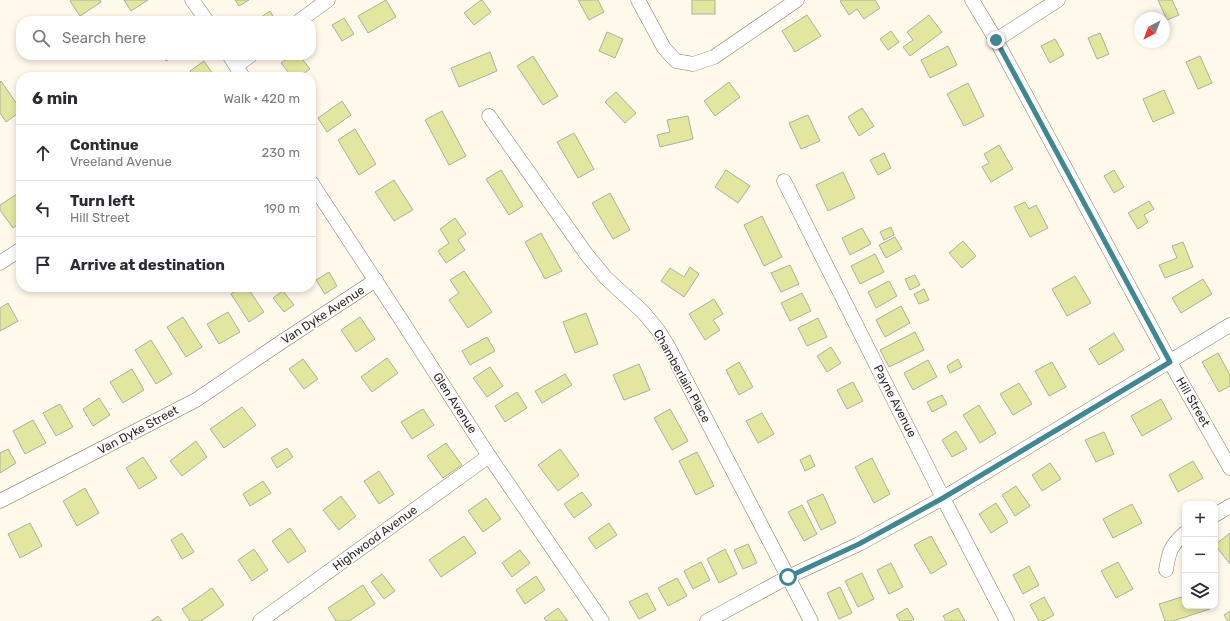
<!DOCTYPE html>
<meta charset="utf-8">
<style>
:root{--surface:#fff;--page:#f7f7f7;--text:#2b2b33;--muted:#7c7c81;--line:#e1e1e2}
body{margin:0;font-family:Rubik,sans-serif;background:var(--page);color:var(--text)}
.controls{position:absolute;right:12px;bottom:12px;display:grid;overflow:hidden;border-radius:8px;box-shadow:0 2px 6px #0003}
.controls button{width:36px;height:36px;display:grid;place-items:center;padding:0;border:0;border-bottom:1px solid var(--line);background:var(--surface);color:var(--text);font:20px sans-serif}
.compass{position:absolute;left:1134px;top:12px;width:36px;height:36px;border-radius:50%;background:var(--surface);box-shadow:0 2px 6px #0003;rotate:222deg}
.stop{position:absolute;width:12px;height:12px;margin:-9px;border:3px solid #418792;border-radius:50%;background:#fff}
.stop.end{background:#418792;border-color:#fff;box-shadow:0 1px 4px #0008}
.list{margin:0;padding:0;list-style:none}
h2{display:flex;justify-content:space-between;align-items:center;height:52px;margin:0;padding:0 16px;font-size:17px}
h2 small{font-size:13px;font-weight:400;color:var(--muted)}
.list li{display:grid;grid-template-columns:26px 1fr auto;gap:12px;align-items:center;box-sizing:border-box;height:56px;padding:0 16px;border-top:1px solid var(--line)}
.list b{display:block;font-size:15px;white-space:nowrap}
.list p{margin:0;font-size:13px;white-space:nowrap;color:var(--muted)}
.list em{font-size:13px;font-style:normal;color:var(--muted)}
.icon{flex:none;width:22px;height:22px;fill:none;stroke:currentColor;stroke-width:2;stroke-linecap:round;stroke-linejoin:round}
.map{position:relative;flex:none;width:1230px;height:621px;overflow:hidden}
.search{position:absolute;background:var(--surface);box-shadow:0 2px 6px #0003;left:16px;top:16px;width:300px;height:44px;display:flex;align-items:center;gap:10px;box-sizing:border-box;padding:0 14px;border-radius:16px;color:var(--muted);font-size:15px}
.panel{position:absolute;background:var(--surface);box-shadow:0 2px 6px #0003;left:16px;top:72px;width:300px;height:220px;border-radius:16px}
.map>svg:first-child{display:block}
.building{fill:#e3e69e;stroke:#aeaf9f}
.lines{fill:none;stroke-linecap:round;stroke-linejoin:round}
.minor-casing{stroke:#7f786a;stroke-width:15}
.minor{stroke:#fff;stroke-width:14}
.route{stroke:#418792;stroke-width:5}
.labels{text-anchor:middle;stroke-width:3.5;stroke-linejoin:round;paint-order:stroke}
.street-label{font-size:12px;fill:#2d2a24;stroke:#fff}
</style>
<div class="map">
<svg width="1230" height="621" viewBox="0 0 1230 621">
<rect width="100%" height="100%" fill="#fff9ec"/>
<g class="building">
<polygon points="72,0 100,0 101,2 80,16 70,1"/>
<polygon points="124,0 148,0 131,11"/>
<polygon points="235,0 249,0 239,6"/>
<polygon points="386,0 396,17 368,33 358,16"/>
<polygon points="481,0 482,0 491,12 474,25 464,13"/>
<polygon points="578,0 598,0 604,12 589,20"/>
<rect x="692" y="0" width="23" height="14"/>
<polygon points="842,0 875,0 880,8 864,19 857,9 849,15 840,1"/>
<polygon points="1158,0 1172,0 1179,15 1167,20"/>
<polygon points="270,11 276,21 255,21"/>
<polygon points="807,15 821,36 795,52 782,31"/>
<polygon points="929,15 942,32 910,56 903,47 913,40 907,32"/>
<polygon points="344,18 354,34 342,41 332,25"/>
<polygon points="891,31 899,42 888,50 880,39"/>
<polygon points="607,32 623,39 615,58 599,51"/>
<polygon points="1100,33 1109,54 1097,59 1088,38"/>
<polygon points="1055,39 1064,55 1050,63 1041,46"/>
<polygon points="948,46 957,65 930,78 921,60"/>
<polygon points="490,52 497,71 459,87 451,68"/>
<polygon points="162,55 176,55 166,61"/>
<polygon points="292,55 299,55 310,69 299,77 292,77 281,63"/>
<polygon points="533,56 558,96 543,105 517,66"/>
<polygon points="1200,56 1212,83 1198,89 1186,62"/>
<polygon points="204,61 215,77 194,77 190,71"/>
<polygon points="1,81 21,110 21,111 6,122 0,113 0,82"/>
<polygon points="729,82 740,97 715,116 704,101"/>
<polygon points="968,83 984,116 964,126 947,94"/>
<polygon points="1164,90 1174,113 1153,122 1143,99"/>
<polygon points="616,92 636,113 625,123 605,102"/>
<polygon points="342,101 351,115 327,132 318,118"/>
<polygon points="862,108 874,126 859,136 848,117"/>
<polygon points="442,111 466,156 449,165 425,120"/>
<polygon points="808,115 820,141 801,149 789,123"/>
<polygon points="688,116 693,139 660,147 657,135 670,132 667,120"/>
<polygon points="355,129 376,164 359,175 338,140"/>
<polygon points="574,133 594,169 578,178 557,142"/>
<polygon points="999,145 1013,169 991,182 982,167 989,163 984,154"/>
<polygon points="884,153 891,168 878,175 870,160"/>
<polygon points="501,170 523,206 509,215 486,179"/>
<polygon points="726,170 750,186 738,203 715,187"/>
<polygon points="1114,170 1124,187 1114,193 1104,176"/>
<polygon points="843,172 855,198 828,211 816,185"/>
<polygon points="394,180 413,210 394,221 375,192"/>
<polygon points="610,193 630,230 613,239 592,203"/>
<polygon points="17,194 21,200 21,222 13,228 0,210 0,205"/>
<polygon points="1149,201 1154,209 1144,215 1148,222 1138,229 1128,213"/>
<polygon points="1025,202 1029,209 1036,205 1048,228 1030,237 1014,207"/>
<polygon points="762,216 782,257 764,266 744,225"/>
<polygon points="455,218 466,234 458,240 465,250 446,263 438,251 449,243 440,229"/>
<polygon points="891,227 894,235 884,240 880,232"/>
<polygon points="862,228 871,244 850,255 842,238"/>
<polygon points="541,233 562,271 545,279 525,242"/>
<polygon points="895,237 902,249 886,258 879,245"/>
<polygon points="963,241 976,256 962,268 949,253"/>
<polygon points="1183,242 1193,267 1165,278 1159,265 1177,258 1172,246"/>
<polygon points="875,254 884,272 860,284 851,266"/>
<polygon points="790,265 799,284 781,292 771,273"/>
<polygon points="690,267 699,274 684,297 661,281 670,268 684,277"/>
<polygon points="464,271 492,312 468,328 449,300 459,293 450,280"/>
<polygon points="329,272 337,286 325,294 316,280"/>
<polygon points="915,275 920,285 910,290 905,279"/>
<polygon points="1075,276 1091,303 1067,316 1052,289"/>
<polygon points="1203,279 1212,294 1181,313 1172,298"/>
<polygon points="889,281 897,296 876,308 868,292"/>
<polygon points="242,287 247,287 264,312 249,322 231,294"/>
<polygon points="924,289 929,300 919,304 914,294"/>
<polygon points="283,291 294,305 284,312 273,298"/>
<polygon points="802,293 811,311 790,321 781,303"/>
<polygon points="714,299 723,314 713,320 720,330 705,340 689,314"/>
<polygon points="8,303 18,321 0,331 0,308"/>
<polygon points="901,306 910,323 885,337 876,320"/>
<polygon points="228,312 240,332 219,344 207,324"/>
<polygon points="586,313 598,344 575,353 563,322"/>
<polygon points="183,317 202,347 186,357 167,327"/>
<polygon points="360,317 375,339 356,352 341,330"/>
<polygon points="818,318 827,337 807,346 798,328"/>
<polygon points="915,332 924,350 889,367 880,350"/>
<polygon points="1114,333 1124,350 1099,365 1089,349"/>
<polygon points="487,337 495,351 470,365 462,351"/>
<polygon points="151,340 172,374 156,384 135,350"/>
<polygon points="831,347 841,363 827,372 817,356"/>
<polygon points="1218,353 1230,375 1230,386 1219,392 1202,362"/>
<polygon points="387,358 398,373 372,392 361,377"/>
<polygon points="303,359 318,379 304,389 289,369"/>
<polygon points="958,359 962,367 950,373 947,366"/>
<polygon points="928,360 937,377 913,390 904,373"/>
<polygon points="739,362 753,387 739,395 726,370"/>
<polygon points="1052,362 1066,387 1049,396 1035,371"/>
<polygon points="639,364 650,390 624,400 613,375"/>
<polygon points="490,367 503,386 487,397 473,378"/>
<polygon points="132,369 144,390 123,403 110,382"/>
<polygon points="565,374 572,385 542,403 535,391"/>
<polygon points="853,382 863,401 847,409 837,390"/>
<polygon points="1019,383 1032,404 1013,415 1000,394"/>
<polygon points="517,392 527,408 505,422 495,406"/>
<polygon points="942,395 947,404 932,412 927,402"/>
<polygon points="99,398 110,415 93,426 83,409"/>
<polygon points="1161,399 1172,419 1142,436 1131,416"/>
<polygon points="60,404 73,427 56,436 43,413"/>
<polygon points="979,405 996,433 980,443 963,415"/>
<polygon points="242,407 256,425 224,448 210,429"/>
<polygon points="423,409 434,425 412,439 401,422"/>
<polygon points="670,409 688,441 672,450 654,418"/>
<polygon points="762,413 774,434 758,443 746,421"/>
<polygon points="33,420 46,443 25,454 13,431"/>
<polygon points="956,431 967,449 952,457 942,440"/>
<polygon points="1104,432 1114,454 1096,462 1085,440"/>
<polygon points="196,441 207,457 182,476 170,461"/>
<polygon points="446,443 462,465 443,478 427,456"/>
<polygon points="287,448 293,457 277,468 271,458"/>
<polygon points="8,449 16,463 0,473 0,453"/>
<polygon points="560,449 579,475 558,491 538,465"/>
<polygon points="697,452 714,486 696,495 679,461"/>
<polygon points="810,455 815,466 805,471 800,460"/>
<polygon points="143,457 157,478 139,489 126,468"/>
<polygon points="872,458 890,494 874,503 855,467"/>
<polygon points="1193,461 1203,478 1178,492 1169,475"/>
<polygon points="1050,463 1061,479 1042,491 1032,475"/>
<polygon points="379,471 394,494 379,504 364,481"/>
<polygon points="263,481 271,493 250,506 243,494"/>
<polygon points="1016,486 1030,506 1015,516 1002,495"/>
<polygon points="85,488 99,513 77,526 63,501"/>
<polygon points="582,492 592,505 574,518 564,504"/>
<polygon points="823,494 836,523 821,530 807,501"/>
<polygon points="341,496 356,516 339,530 323,510"/>
<polygon points="486,498 501,519 483,532 468,511"/>
<polygon points="996,503 1008,522 991,533 979,514"/>
<polygon points="1132,504 1142,523 1113,538 1103,519"/>
<polygon points="802,505 817,534 804,541 788,512"/>
<polygon points="30,523 42,546 20,558 8,534"/>
<polygon points="609,523 617,535 596,549 588,538"/>
<polygon points="290,528 306,551 288,563 272,541"/>
<polygon points="182,533 194,552 182,559 171,540"/>
<polygon points="1230,533 1230,564 1215,545"/>
<polygon points="464,536 476,553 441,577 429,560"/>
<polygon points="931,536 947,564 931,574 914,545"/>
<polygon points="748,544 757,563 743,569 734,550"/>
<polygon points="254,549 268,570 252,581 238,560"/>
<polygon points="725,549 737,574 719,583 707,559"/>
<polygon points="520,550 530,563 512,577 502,563"/>
<polygon points="701,562 710,580 693,589 684,571"/>
<polygon points="1118,562 1133,589 1116,598 1101,571"/>
<polygon points="891,563 903,587 889,594 877,570"/>
<polygon points="1029,566 1039,585 1023,594 1013,575"/>
<polygon points="862,573 874,599 858,607 845,581"/>
<polygon points="382,574 395,591 384,599 371,582"/>
<polygon points="536,576 545,590 525,604 516,590"/>
<polygon points="677,578 687,596 668,606 658,588"/>
<polygon points="363,585 375,604 349,621 336,621 328,608"/>
<polygon points="840,587 852,613 839,619 827,593"/>
<polygon points="212,588 224,605 201,621 190,621 182,609"/>
<polygon points="647,593 656,610 639,619 629,602"/>
<polygon points="1185,596 1185,606 1209,606 1210,609 1173,621 1165,621 1159,604"/>
<polygon points="1044,597 1054,615 1043,621 1039,621 1030,605"/>
<polygon points="558,608 568,621 546,621 544,618"/>
<polygon points="907,608 914,619 911,621 900,621 896,615"/>
<polygon points="958,608 965,621 946,621 943,616"/>
<polygon points="1230,611 1230,621 1228,621 1224,615"/>
<polygon points="158,616 162,621 151,621"/>
</g>
<g class="lines">
<defs>
<g id="minor">
<polyline points="192,0 207,21"/>
<polyline points="638,0 664,48 676,61 693,64 714,57 797,0"/>
<polyline points="972,0 996,40 1170,362 1230,468"/>
<polyline points="299,21 328,0"/>
<polyline points="996,40 1058,0"/>
<polyline points="229,55 243,77"/>
<polyline points="236,66 251,55"/>
<polyline points="489,116 587,255 606,278 643,312 658,330 669,348 811,621"/>
<polyline points="784,181 943,498 1007,621"/>
<polyline points="311,182 400,318 489,456 602,621"/>
<polyline points="0,263 21,249"/>
<polyline points="0,501 196,400 283,341 376,280"/>
<polyline points="1215,515 1230,506"/>
<path d="M 1166,570 C 1169,552 1170,546 1185,533"/>
<polyline points="260,621 489,456"/>
<polyline points="707,621 788,577 859,544 943,498 1230,325"/>
</g>
</defs>
<use href="#minor" class="minor-casing"/>
<use href="#minor" class="minor"/>
</g>
<g class="lines">
<polyline class="route" points="788,577 859,544 943,498 1170,362 996,40"/>
</g>
<g class="labels">
<g class="street-label">
<text transform="translate(323 315) rotate(-33)" y="4">Van Dyke Avenue</text>
<text transform="translate(682 376) rotate(61)" y="4">Chamberlain Place</text>
<text transform="translate(895 401) rotate(63)" y="4">Payne Avenue</text>
<text transform="translate(1193 402) rotate(60)" y="4">Hill Street</text>
<text transform="translate(455 403) rotate(57)" y="4">Glen Avenue</text>
<text transform="translate(138 430) rotate(-28)" y="4">Van Dyke Street</text>
<text transform="translate(375 538) rotate(-36)" y="4">Highwood Avenue</text>
</g>
</g>
</svg>
<div class="controls">
<button>+</button>
<button>−</button>
<button><svg class="icon" aria-label="layers" viewBox="0 0 24 24"><path d="M12 4l9 5-9 5-9-5zM3 14l9 5 9-5"/></svg></button>
</div>
<svg class="compass" viewBox="-18 -18 36 36"><path d="M0-13l5 13h-10z" fill="#e53935"/><path d="M0 13l5-13h-10z" fill="#7c7c81"/></svg>
<div class="stop" style="left:788px;top:577px"></div>
<div class="stop end" style="left:996px;top:40px"></div>
<div class="search"><svg class="icon" aria-label="search" viewBox="0 0 24 24"><circle cx="10" cy="10" r="6"/><path d="M15 15l6 6"/></svg>Search here</div>
<section class="panel">
<h2>6 min<small>Walk · 420 m</small></h2>
<ul class="list">
<li><svg class="icon" aria-label="ahead" viewBox="0 0 24 24"><path d="M12 20V5M6 11l6-6 6 6"/></svg><div><b>Continue</b><p>Vreeland Avenue</p></div><em>230 m</em></li>
<li><svg class="icon" aria-label="left" viewBox="0 0 24 24"><path d="M17 20v-9H6M10 6l-5 5 5 5"/></svg><div><b>Turn left</b><p>Hill Street</p></div><em>190 m</em></li>
<li><svg class="icon" aria-label="arrive" viewBox="0 0 24 24"><path d="M6 21V4h12l-3 4 3 4H6"/></svg><div><b>Arrive at destination</b></div></li>
</ul>
</section>
</div>
